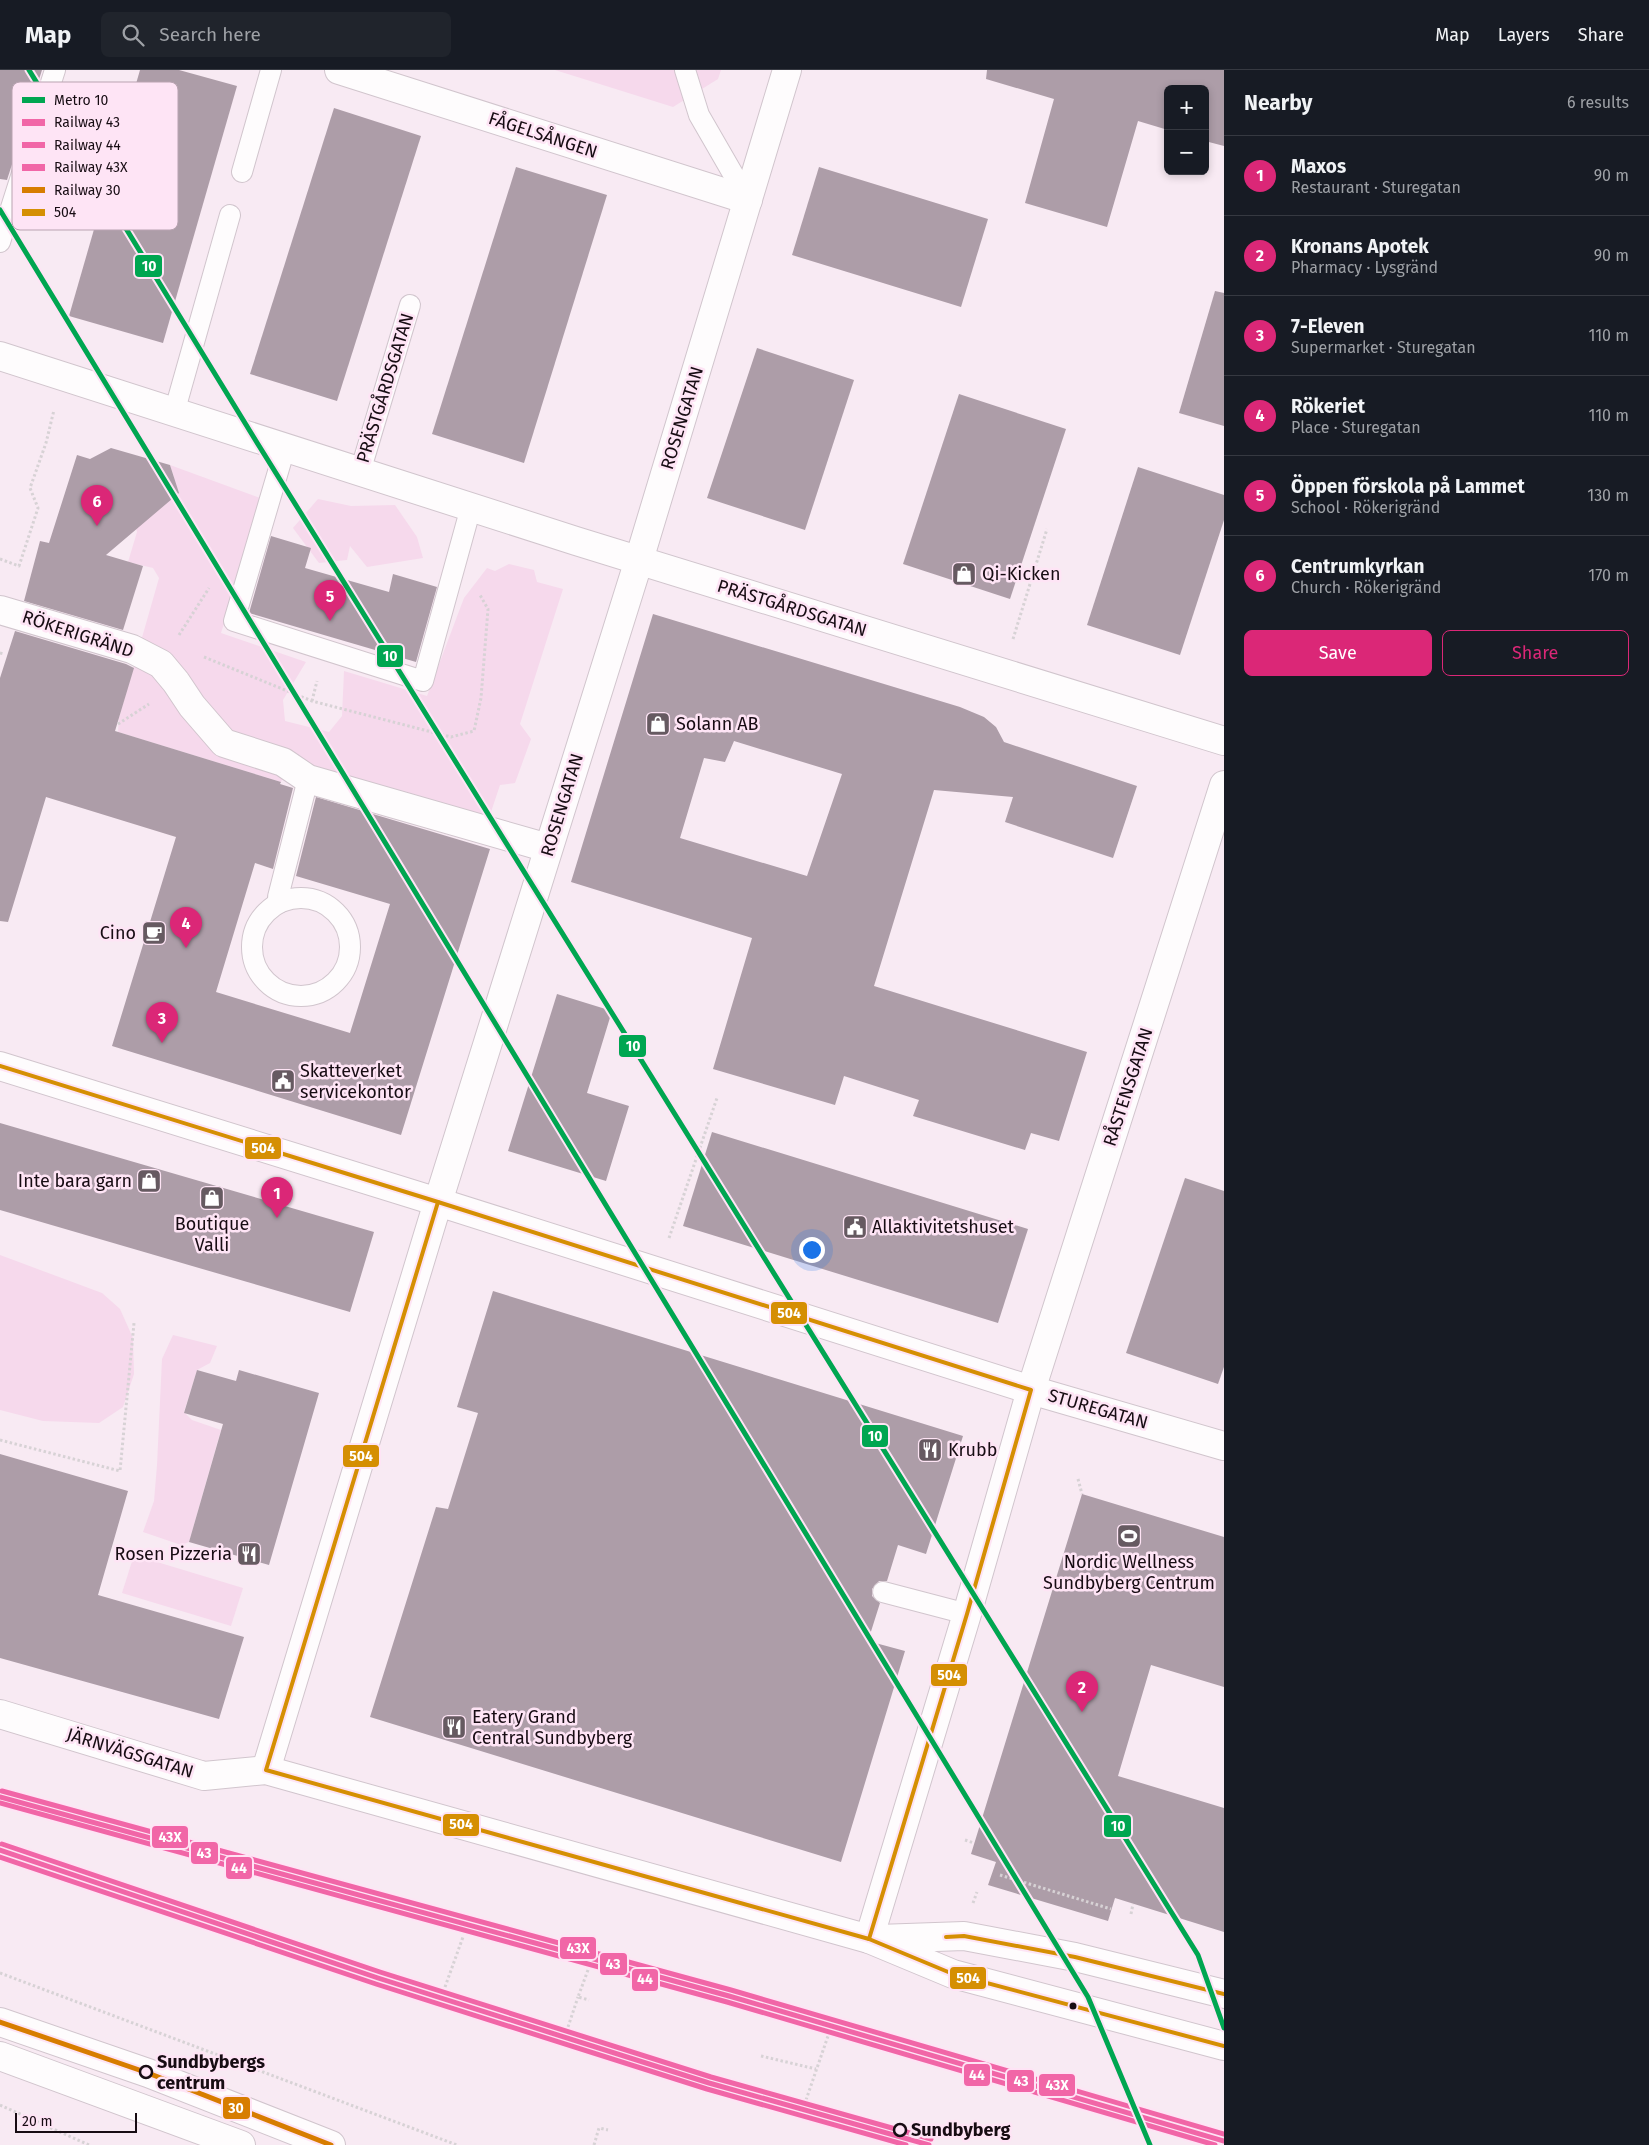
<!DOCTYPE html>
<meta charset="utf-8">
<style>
:root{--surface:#171b24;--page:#20242c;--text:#f1f3f6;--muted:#9ea1a6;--line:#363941;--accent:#db2777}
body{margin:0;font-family:"Fira Sans",sans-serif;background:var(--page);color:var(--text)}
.controls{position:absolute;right:15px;top:15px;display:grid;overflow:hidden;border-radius:8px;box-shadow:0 2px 8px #0003}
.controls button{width:45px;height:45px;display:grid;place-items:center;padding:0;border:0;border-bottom:1px solid var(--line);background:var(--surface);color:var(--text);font:25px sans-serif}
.scale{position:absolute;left:15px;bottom:12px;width:122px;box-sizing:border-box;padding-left:5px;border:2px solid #170c13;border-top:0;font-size:14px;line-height:18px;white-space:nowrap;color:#170c13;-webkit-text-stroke:4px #fee4f5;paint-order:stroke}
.you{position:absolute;left:811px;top:1179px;width:18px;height:18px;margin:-12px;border:4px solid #fff;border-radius:50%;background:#1a73e8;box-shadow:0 0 0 8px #1a73e833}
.badge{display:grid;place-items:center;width:32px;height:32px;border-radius:50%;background:var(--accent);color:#fff;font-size:16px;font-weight:700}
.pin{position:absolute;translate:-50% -41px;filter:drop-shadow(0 1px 2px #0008)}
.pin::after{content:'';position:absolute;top:26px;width:18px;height:15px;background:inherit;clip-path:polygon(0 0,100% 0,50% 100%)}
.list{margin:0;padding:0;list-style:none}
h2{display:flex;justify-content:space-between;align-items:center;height:65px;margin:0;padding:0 20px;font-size:21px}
h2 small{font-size:16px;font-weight:400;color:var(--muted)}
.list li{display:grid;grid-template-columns:32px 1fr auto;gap:15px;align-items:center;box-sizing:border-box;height:80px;padding:0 20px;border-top:1px solid var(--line)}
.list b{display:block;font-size:19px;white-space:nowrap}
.list p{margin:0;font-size:16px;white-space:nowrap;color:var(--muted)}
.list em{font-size:16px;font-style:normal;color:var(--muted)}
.actions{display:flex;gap:10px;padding:15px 20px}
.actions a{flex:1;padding:11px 0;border:1px solid var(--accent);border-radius:8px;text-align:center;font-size:18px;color:var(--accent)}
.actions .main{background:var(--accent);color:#fff}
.icon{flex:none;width:28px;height:28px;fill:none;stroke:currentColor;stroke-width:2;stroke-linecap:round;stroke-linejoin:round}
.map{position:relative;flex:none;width:1224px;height:2075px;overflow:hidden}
header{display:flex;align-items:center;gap:30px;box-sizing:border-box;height:70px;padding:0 25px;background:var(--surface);border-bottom:1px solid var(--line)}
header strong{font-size:24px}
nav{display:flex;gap:28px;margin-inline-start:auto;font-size:18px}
.search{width:350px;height:45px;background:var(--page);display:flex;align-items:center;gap:12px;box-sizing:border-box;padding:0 18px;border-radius:8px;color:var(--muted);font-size:19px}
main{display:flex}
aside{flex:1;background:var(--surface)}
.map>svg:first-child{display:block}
.green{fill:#f6d9ec}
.building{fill:#ad9da8;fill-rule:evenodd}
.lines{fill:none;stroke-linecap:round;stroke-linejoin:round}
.service-casing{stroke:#d1c5cd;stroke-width:22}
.minor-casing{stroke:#d1c5cd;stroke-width:30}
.tertiary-casing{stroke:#d1c5cd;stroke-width:30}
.path{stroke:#d7d2d5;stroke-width:3;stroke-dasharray:2.5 2.5;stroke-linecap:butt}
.service{stroke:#fefcfd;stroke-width:20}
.minor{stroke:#fefcfd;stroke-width:28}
.tertiary{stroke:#fefcfd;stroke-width:28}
.bus-1-casing{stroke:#fee4f5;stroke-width:8}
.bus-1{stroke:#d58f03;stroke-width:4}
.rail-1-casing{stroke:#fee4f5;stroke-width:9}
.rail-2-casing{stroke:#fee4f5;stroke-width:9}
.rail-3-casing{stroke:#fee4f5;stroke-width:9}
.rail-4-casing{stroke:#fee4f5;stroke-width:9}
.rail-1{stroke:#f166a7;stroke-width:5}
.rail-2{stroke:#f166a7;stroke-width:5}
.rail-3{stroke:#f166a7;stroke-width:5}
.rail-4{stroke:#d77d00;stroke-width:5}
.metro-1-casing{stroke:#fee4f5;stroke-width:9}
.metro-1{stroke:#00a651;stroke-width:5}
.bus-dot{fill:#170c13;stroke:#fee4f5;stroke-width:2}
.stop-dot{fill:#fee4f5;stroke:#170c13;stroke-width:2.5}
.labels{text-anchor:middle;stroke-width:5;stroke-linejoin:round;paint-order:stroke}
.street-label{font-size:18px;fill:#170c13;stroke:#fee4f5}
.poi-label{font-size:18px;fill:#170c13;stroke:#fee4f5;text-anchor:start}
.stop-label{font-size:18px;font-weight:bold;fill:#170c13;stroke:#fee4f5;text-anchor:start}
.key{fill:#fee4f5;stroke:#b9a3b1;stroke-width:1}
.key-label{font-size:14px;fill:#170c13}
.line-badge{stroke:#fee4f5;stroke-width:2}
.badge-label{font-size:14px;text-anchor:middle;font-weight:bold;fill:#fff}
</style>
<header>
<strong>Map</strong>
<div class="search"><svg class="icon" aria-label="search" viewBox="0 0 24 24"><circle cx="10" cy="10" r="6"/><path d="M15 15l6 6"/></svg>Search here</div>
<nav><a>Map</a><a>Layers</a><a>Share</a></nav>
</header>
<main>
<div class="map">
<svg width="1224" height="2075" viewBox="0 0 1224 2075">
<rect width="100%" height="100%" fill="#f8eaf3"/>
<g class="green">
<polygon points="555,0 721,0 718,9 673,37"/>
<polygon points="170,395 263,429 221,563 306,592 283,630 285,651 329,662 342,646 344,601 427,626 464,528 487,498 495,501 509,494 534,500 537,512 563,519 520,654 531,669 515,713 500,715 488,751 291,689 281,712 118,662 119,648 159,508 153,498 128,492 137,462 134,451 174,407"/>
<polygon points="318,429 351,436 395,435 417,467 423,488 367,497 350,476 347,490 319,493 293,458"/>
<polygon points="0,1185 102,1223 120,1239 133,1268 134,1304 123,1337 99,1353 43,1351 0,1340"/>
<polygon points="173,1265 217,1276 210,1293 197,1300 184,1342 192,1350 221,1360 189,1472 181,1475 143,1462 154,1431 157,1395 162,1289"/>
<polygon points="134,1485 243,1518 231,1556 122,1523"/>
</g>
<g class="building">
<polygon points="0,0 42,0 7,110 0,109"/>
<polygon points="140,0 179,0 237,16 163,273 69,246"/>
<polygon points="987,0 1224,0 1224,76 1205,71 1205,19 1168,19 1168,60 1138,51 1107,157 1025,133 1054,29 986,9"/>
<polygon points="334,38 421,66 337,331 250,304"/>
<polygon points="516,97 607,125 524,393 432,364"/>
<polygon points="819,97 988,149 961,237 792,185"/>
<polygon points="1215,221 1224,223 1224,356 1179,343"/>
<polygon points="757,278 854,310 805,460 707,428"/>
<polygon points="959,324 1066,359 1010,529 903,494"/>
<polygon points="111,378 170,395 179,423 106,485 143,496 123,560 24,531 40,471 49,473 77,385 90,389"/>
<polygon points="1138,397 1224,425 1224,450 1180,585 1087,555"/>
<polygon points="271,466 311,478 305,498 389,522 393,504 437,517 416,592 249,543"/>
<path d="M 653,544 L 960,637 L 984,647 L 996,657 L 1004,672 L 1137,716 L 1113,788 L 1005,752 L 1013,727 L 934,720 L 874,916 L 1087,982 L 1059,1071 L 1031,1063 L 1025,1080 L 913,1046 L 919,1030 L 844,1006 L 835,1035 L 713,999 L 752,868 L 571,812 ZM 734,671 L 842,704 L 807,806 L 680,768 L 704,688 L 725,692 Z"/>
<polygon points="15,561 126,594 134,598 115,661 281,712 280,714 293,718 273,799 255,793 216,922 350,963 390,834 296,806 316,727 490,779 401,1065 112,976 176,767 46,727 8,852 0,851 0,608"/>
<polygon points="557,924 612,941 587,1023 629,1036 606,1111 508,1081"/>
<polygon points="0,1053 374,1162 350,1242 0,1140"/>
<polygon points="712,1062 1028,1159 998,1253 683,1156"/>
<polygon points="1185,1108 1224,1121 1224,1297 1218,1314 1126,1283"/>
<polygon points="493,1221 963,1366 926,1484 898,1475 887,1511 879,1511 872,1519 872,1526 880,1533 868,1571 905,1581 841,1792 370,1647 436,1437 448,1439 478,1343 457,1337"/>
<polygon points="197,1300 236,1311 239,1300 319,1323 269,1495 189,1472 223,1354 184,1343"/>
<polygon points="0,1384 128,1421 98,1525 244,1567 219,1649 0,1588"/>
<polygon points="1082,1424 1224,1467 1224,1617 1151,1595 1118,1706 1224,1738 1224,1862 1115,1828 1108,1851 988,1815 996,1792 971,1784"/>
</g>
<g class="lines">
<defs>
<g id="service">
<polyline points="685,0 699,45 748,130"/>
<polyline points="242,102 271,0"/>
<polyline points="0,172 55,0"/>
<polyline points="174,343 230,145"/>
<polyline points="285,378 234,551 423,611 471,437"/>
<polyline points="360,402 410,235"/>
<circle cx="301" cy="877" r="49"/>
<polyline points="281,832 278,827 308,709"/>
<polyline points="883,1522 967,1544"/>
</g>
<g id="minor">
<polyline points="339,0 748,130"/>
<polyline points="0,286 576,471 1224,671"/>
<polyline points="0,540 132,579 161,594 176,612 192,636 224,673 283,692 308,709 548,778"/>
<polyline points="0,996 438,1132 1031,1320 1224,1376"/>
<polyline points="266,1700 438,1132 639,490 787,0"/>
<polyline points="869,1869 967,1544 1031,1320 1224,715"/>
</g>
<g id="tertiary">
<polyline points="0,1644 204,1706 266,1700 869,1869 953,1904 1224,1976"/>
<polyline points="878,1869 964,1866 1075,1887 1224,1924"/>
<polyline points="0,1952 148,2003 331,2075"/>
<polyline points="0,1986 241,2075"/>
</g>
</defs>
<use href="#service" class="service-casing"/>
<use href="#minor" class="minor-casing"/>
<use href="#tertiary" class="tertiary-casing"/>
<g class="path">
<polyline points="0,489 19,496 38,438 30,418 46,373 54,340"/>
<polyline points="179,565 209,518"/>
<polyline points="1013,569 1047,459"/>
<polyline points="0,583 4,584"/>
<polyline points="204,587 312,631 451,667 474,661 481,628 488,539 480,525"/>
<polyline points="312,631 317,611"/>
<polyline points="118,654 149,634"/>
<polyline points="669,1168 717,1028"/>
<polyline points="0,1370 120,1401 134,1253"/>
<polyline points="1078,1409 1082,1424"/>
<polyline points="965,1770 974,1773"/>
<polyline points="1000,1805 1111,1839"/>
<polyline points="973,1833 977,1822"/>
<polyline points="1131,1844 1133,1834"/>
<polyline points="588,1900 578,1927 589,1930"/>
<polyline points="0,1903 457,2075"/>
<polyline points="445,1917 463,1867"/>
<polyline points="568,1957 578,1927"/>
<polyline points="761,1986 816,1999"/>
<polyline points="806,2030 828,1966"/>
<polyline points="0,2035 89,2075"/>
<polyline points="594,2075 599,2058 608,2060"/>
</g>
<use href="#service" class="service"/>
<use href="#minor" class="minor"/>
<use href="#tertiary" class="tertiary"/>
<defs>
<g id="bus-1">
<polyline points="0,996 438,1132 1031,1320 967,1544 869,1869"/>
<polyline points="438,1132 266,1700 869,1869 953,1904 1224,1976"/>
<polyline points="946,1867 964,1866 1075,1887 1224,1924"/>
</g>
</defs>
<use href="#bus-1" class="bus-1-casing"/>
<use href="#bus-1" class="bus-1"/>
<defs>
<g id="rail-1">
<polyline points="0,1727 729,1926 1224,2071"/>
<polyline points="0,1780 378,1908 709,2013 929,2075"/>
</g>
<g id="rail-2">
<polyline points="0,1733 727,1932 1215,2075"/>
<polyline points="0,1787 376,1914 707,2019 906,2075"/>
</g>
<g id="rail-3">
<polyline points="2,1721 731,1920 1224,2064"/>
<polyline points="2,1774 380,1902 711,2007 931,2069"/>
</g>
<polyline id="rail-4" points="0,1952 148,2003 331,2075"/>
</defs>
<use href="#rail-1" class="rail-1-casing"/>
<use href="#rail-2" class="rail-2-casing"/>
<use href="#rail-3" class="rail-3-casing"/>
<use href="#rail-4" class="rail-4-casing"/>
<use href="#rail-1" class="rail-1"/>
<use href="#rail-2" class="rail-2"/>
<use href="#rail-3" class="rail-3"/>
<use href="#rail-4" class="rail-4"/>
<defs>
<g id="metro-1">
<polyline points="29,0 256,371 1198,1885 1224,1958"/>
<polyline points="0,140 1088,1927 1150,2075"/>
</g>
</defs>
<use href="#metro-1" class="metro-1-casing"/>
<use href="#metro-1" class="metro-1"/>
</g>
<defs>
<symbol id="shop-square" viewBox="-11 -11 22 22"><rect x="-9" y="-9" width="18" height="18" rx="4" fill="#665a61" stroke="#fee4f5"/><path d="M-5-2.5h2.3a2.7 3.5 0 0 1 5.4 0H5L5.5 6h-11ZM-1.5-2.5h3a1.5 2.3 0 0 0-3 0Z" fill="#fff"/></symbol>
<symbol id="cafe-square" viewBox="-11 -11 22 22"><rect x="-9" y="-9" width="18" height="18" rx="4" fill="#665a61" stroke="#fee4f5"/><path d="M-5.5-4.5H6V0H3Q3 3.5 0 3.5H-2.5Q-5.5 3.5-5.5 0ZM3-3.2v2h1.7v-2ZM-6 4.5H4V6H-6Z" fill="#fff"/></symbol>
<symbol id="civic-square" viewBox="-11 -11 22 22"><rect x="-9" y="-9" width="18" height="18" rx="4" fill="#665a61" stroke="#fee4f5"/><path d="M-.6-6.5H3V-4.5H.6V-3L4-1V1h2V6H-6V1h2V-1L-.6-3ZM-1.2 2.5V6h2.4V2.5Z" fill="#fff"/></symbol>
<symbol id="restaurant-square" viewBox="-11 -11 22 22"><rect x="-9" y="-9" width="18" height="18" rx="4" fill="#665a61" stroke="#fee4f5"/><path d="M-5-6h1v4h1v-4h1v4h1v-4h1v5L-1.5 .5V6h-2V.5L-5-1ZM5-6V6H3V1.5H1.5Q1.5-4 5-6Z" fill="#fff"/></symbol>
<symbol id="stadium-square" viewBox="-11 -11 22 22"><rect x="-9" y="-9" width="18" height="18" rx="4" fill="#665a61" stroke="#fee4f5"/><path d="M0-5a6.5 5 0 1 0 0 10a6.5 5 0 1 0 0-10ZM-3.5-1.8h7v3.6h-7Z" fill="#fff"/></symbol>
</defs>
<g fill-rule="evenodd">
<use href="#shop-square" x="950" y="490" width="28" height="28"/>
<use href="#shop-square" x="644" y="640" width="28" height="28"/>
<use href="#cafe-square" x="140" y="849" width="28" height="28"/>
<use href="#civic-square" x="269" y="997" width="28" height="28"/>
<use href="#shop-square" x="135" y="1097" width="28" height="28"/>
<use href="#shop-square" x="198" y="1114" width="28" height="28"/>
<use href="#civic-square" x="841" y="1143" width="28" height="28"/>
<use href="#restaurant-square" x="916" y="1366" width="28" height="28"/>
<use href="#stadium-square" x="1115" y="1452" width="28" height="28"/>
<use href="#restaurant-square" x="235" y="1470" width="28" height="28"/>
<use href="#restaurant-square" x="440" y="1643" width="28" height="28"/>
</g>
<circle class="bus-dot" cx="1073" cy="1936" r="4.5"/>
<g class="stop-dot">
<circle cx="146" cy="2002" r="6"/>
<circle cx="900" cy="2060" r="6"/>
</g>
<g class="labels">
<g class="street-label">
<text transform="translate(543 65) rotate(18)" y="6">FÅGELSÅNGEN</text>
<text transform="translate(385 318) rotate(-73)" y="6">PRÄSTGÅRDSGATAN</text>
<text transform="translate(682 348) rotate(-73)" y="6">ROSENGATAN</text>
<text transform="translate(792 538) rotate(17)" y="6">PRÄSTGÅRDSGATAN</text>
<text transform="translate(78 564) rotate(18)" y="6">RÖKERIGRÄND</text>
<text transform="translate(562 735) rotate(-73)" y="6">ROSENGATAN</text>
<text transform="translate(1128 1017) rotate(-72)" y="6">RÅSTENSGATAN</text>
<text transform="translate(1098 1339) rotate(16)" y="6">STUREGATAN</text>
<text transform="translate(130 1683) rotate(17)" y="6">JÄRNVÄGSGATAN</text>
</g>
<g class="poi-label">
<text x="982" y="510">Qi-Kicken</text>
<text x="676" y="660">Solann AB</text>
<text x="136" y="869" text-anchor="end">Cino</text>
<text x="300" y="1007">Skatteverket<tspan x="300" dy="21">servicekontor</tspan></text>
<text x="132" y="1117" text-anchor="end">Inte bara garn</text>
<text x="212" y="1160" text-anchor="middle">Boutique<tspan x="212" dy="21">Valli</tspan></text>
<text x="872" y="1163">Allaktivitetshuset</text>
<text x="948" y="1386">Krubb</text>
<text x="232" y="1490" text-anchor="end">Rosen Pizzeria</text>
<text x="1129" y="1498" text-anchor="middle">Nordic Wellness<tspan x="1129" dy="21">Sundbyberg Centrum</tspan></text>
<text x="472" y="1653">Eatery Grand<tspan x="472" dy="21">Central Sundbyberg</tspan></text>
</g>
<g class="stop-label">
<text x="157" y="1998">Sundbybergs<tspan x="157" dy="21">centrum</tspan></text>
<text x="911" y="2066">Sundbyberg</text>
</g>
</g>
<rect x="12" y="12" width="166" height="148" rx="8" class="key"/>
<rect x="22" y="27" width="23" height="6" fill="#00a651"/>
<rect x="22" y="49" width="23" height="7" fill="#f166a7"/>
<rect x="22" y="72" width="23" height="6" fill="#f166a7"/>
<rect x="22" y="94" width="23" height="7" fill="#f166a7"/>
<rect x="22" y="117" width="23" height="6" fill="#d77d00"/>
<rect x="22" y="139" width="23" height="7" fill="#d58f03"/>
<g class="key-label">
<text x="54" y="35">Metro 10</text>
<text x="54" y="57">Railway 43</text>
<text x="54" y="80">Railway 44</text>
<text x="54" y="102">Railway 43X</text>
<text x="54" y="125">Railway 30</text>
<text x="54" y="147">504</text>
</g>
<g class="line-badge">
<rect x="134" y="184" width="29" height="24" rx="5" fill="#00a651"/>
<rect x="376" y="574" width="28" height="24" rx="5" fill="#00a651"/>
<rect x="618" y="964" width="29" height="24" rx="5" fill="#00a651"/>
<rect x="244" y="1066" width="38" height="24" rx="5" fill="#d58f03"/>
<rect x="770" y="1231" width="38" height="24" rx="5" fill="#d58f03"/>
<rect x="861" y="1354" width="28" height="24" rx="5" fill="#00a651"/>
<rect x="342" y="1374" width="38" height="24" rx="5" fill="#d58f03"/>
<rect x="930" y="1593" width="38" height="24" rx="5" fill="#d58f03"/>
<rect x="442" y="1743" width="38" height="24" rx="5" fill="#d58f03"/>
<rect x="1103" y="1744" width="29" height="24" rx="5" fill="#00a651"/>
<rect x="151" y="1755" width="38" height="24" rx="5" fill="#f166a7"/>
<rect x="190" y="1771" width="29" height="24" rx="5" fill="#f166a7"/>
<rect x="225" y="1786" width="28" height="24" rx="5" fill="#f166a7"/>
<rect x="559" y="1866" width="38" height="24" rx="5" fill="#f166a7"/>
<rect x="599" y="1882" width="29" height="24" rx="5" fill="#f166a7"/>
<rect x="949" y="1896" width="38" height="24" rx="5" fill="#d58f03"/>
<rect x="631" y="1898" width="28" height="24" rx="5" fill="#f166a7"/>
<rect x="963" y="1993" width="28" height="24" rx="5" fill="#f166a7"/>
<rect x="1006" y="1999" width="29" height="24" rx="5" fill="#f166a7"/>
<rect x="1038" y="2003" width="38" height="24" rx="5" fill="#f166a7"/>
<rect x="222" y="2026" width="29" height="24" rx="5" fill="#d77d00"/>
</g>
<g class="badge-label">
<text x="149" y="201">10</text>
<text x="390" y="591">10</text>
<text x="633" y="981">10</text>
<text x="263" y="1083">504</text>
<text x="789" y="1248">504</text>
<text x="875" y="1371">10</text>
<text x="361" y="1391">504</text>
<text x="949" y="1610">504</text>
<text x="461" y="1759">504</text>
<text x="1118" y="1761">10</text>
<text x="170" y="1772">43X</text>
<text x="204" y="1788">43</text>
<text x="239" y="1803">44</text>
<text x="578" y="1883">43X</text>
<text x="613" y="1899">43</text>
<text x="968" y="1913">504</text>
<text x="645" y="1914">44</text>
<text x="977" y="2010">44</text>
<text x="1021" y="2016">43</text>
<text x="1057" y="2020">43X</text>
<text x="236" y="2043">30</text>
</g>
</svg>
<div class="controls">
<button>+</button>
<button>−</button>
</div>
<div class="scale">20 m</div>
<div class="you"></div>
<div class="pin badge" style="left:277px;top:1148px">1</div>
<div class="pin badge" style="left:1082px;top:1642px">2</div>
<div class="pin badge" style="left:162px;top:973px">3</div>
<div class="pin badge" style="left:186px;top:878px">4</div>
<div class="pin badge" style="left:330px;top:551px">5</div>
<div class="pin badge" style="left:97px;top:456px">6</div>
</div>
<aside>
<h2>Nearby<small>6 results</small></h2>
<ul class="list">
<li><span class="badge">1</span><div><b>Maxos</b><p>Restaurant · Sturegatan</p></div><em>90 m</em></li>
<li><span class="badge">2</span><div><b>Kronans Apotek</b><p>Pharmacy · Lysgränd</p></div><em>90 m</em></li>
<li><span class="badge">3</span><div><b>7-Eleven</b><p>Supermarket · Sturegatan</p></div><em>110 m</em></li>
<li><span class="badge">4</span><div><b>Rökeriet</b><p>Place · Sturegatan</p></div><em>110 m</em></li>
<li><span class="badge">5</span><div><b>Öppen förskola på Lammet</b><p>School · Rökerigränd</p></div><em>130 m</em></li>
<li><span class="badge">6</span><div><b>Centrumkyrkan</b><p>Church · Rökerigränd</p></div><em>170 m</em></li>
</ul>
<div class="actions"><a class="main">Save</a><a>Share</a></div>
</aside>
</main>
